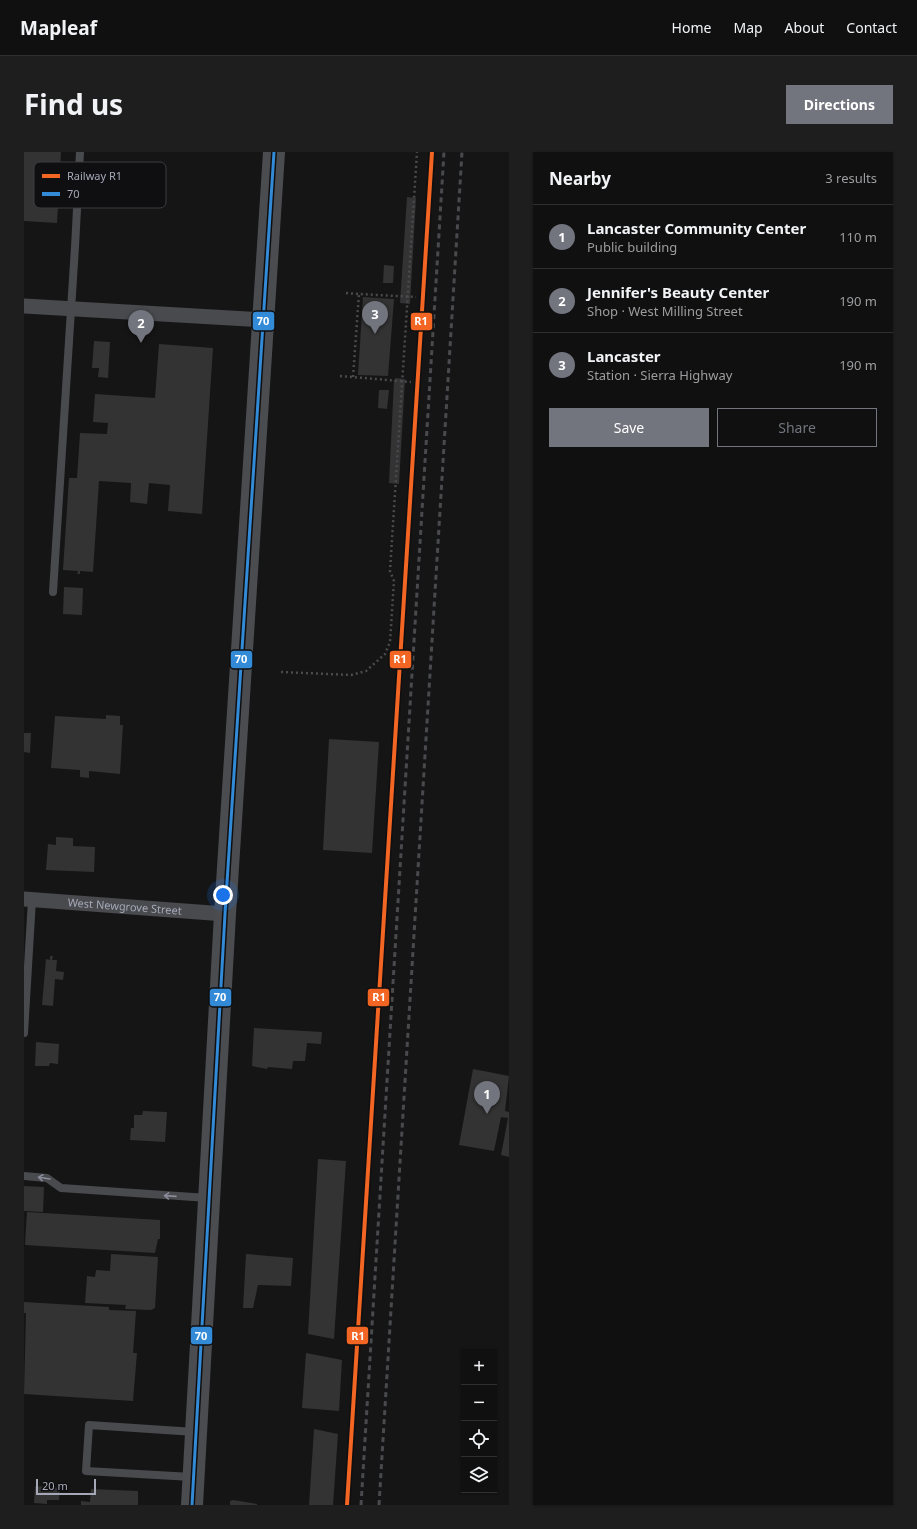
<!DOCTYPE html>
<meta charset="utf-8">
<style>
:root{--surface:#101010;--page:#1e1e1e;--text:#f1f3f6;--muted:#9c9d9f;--line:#303030;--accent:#73757e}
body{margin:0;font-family:"Noto Sans",sans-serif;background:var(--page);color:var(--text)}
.controls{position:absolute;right:12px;bottom:12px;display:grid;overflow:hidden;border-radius:0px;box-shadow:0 1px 3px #0004}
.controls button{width:36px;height:36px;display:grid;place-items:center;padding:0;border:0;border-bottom:1px solid var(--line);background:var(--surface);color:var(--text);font:20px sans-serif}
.scale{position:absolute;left:12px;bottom:10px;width:60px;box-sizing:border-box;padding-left:4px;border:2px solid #a5a9b7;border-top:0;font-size:11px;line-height:14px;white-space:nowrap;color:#a5a9b7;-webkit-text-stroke:3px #0f0f11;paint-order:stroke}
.you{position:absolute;left:199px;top:743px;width:14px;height:14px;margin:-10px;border:3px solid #fff;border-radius:50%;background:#1a73e8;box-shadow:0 0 0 6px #1a73e833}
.badge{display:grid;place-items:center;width:26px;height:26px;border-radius:50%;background:var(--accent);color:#fff;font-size:13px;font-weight:700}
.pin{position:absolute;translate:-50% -33px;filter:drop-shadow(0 1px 2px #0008)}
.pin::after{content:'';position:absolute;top:21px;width:14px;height:12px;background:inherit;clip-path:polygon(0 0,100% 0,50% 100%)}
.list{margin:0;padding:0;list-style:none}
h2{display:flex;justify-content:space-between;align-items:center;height:52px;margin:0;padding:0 16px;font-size:17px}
h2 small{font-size:13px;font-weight:400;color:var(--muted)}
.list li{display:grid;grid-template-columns:26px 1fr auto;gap:12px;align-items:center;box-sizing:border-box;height:64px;padding:0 16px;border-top:1px solid var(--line)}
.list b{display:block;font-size:15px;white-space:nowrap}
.list p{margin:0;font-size:13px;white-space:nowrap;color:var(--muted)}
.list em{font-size:13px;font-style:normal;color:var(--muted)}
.actions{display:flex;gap:8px;padding:12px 16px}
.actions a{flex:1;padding:9px 0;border:1px solid var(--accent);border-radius:0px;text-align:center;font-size:14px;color:var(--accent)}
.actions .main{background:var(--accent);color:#fff}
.icon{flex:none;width:22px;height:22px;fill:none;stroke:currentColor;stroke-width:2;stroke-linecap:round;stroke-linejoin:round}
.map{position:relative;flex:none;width:485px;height:1353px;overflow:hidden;border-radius:0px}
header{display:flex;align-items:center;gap:24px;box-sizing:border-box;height:56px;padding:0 20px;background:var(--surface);border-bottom:1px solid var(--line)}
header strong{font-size:19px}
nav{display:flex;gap:22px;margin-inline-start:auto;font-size:14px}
.intro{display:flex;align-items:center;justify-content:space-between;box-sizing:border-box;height:96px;padding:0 24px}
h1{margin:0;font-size:28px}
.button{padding:10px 18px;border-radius:0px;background:var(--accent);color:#fff;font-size:14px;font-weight:700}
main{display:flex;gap:24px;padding:0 24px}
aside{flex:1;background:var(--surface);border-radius:0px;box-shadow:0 1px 3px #0004}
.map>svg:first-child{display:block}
.building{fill:#333334}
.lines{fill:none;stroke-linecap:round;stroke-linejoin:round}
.path{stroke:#4b4b4f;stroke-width:2.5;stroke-dasharray:2 3;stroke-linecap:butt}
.lane{stroke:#484a4e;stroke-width:8}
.street{stroke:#484a4e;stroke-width:15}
.primary{stroke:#4b4c4f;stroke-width:22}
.rail{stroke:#484a4d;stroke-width:3;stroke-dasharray:5 4;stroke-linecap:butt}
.bus-1-casing{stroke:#0f0f11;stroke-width:6}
.bus-1{stroke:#338bd7;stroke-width:3}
.rail-1-casing{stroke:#0f0f11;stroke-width:7}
.rail-1{stroke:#f26522;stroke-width:4}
.oneway{stroke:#898c98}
.labels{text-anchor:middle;stroke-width:3.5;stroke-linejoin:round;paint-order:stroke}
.street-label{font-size:11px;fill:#a5a9b7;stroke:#0f0f11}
.key{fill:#0f0f11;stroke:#3c3d43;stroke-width:1}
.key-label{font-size:11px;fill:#a5a9b7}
.line-badge{stroke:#0f0f11;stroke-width:1.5}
.badge-label{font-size:11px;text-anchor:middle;font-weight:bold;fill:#fff}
</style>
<header>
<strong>Mapleaf</strong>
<nav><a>Home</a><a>Map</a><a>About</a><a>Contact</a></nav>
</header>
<div class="intro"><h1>Find us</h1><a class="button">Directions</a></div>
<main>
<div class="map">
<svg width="485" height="1353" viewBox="0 0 485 1353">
<rect width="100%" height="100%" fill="#151515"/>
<g class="building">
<polygon points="0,0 37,0 33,71 0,69"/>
<polygon points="383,45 392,46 386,152 376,151"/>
<polygon points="360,113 370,114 369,131 359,131"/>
<polygon points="339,145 370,147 364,224 334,223"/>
<polygon points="70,189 86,190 84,226 74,225 75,216 68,216"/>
<polygon points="135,192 189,196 178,362 144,359 146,333 125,331 123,352 106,350 107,331 75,329 69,420 56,419 56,422 53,422 54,419 39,418 45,326 53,326 56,281 83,282 84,271 69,270 71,242 131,246"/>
<polygon points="372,226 381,227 375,332 365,331 370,228"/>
<polygon points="355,238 365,238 363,257 354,256"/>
<polygon points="40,435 59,436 58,463 39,462"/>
<polygon points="82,563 96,564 96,573 99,573 96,622 65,619 65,626 56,625 56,618 27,616 31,564 82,567"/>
<polygon points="0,581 7,581 6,601 0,600"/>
<polygon points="305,587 355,590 348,701 299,698"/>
<polygon points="32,685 49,686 49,694 71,695 70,720 22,718 24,692 32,693"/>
<polygon points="26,804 29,804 28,808 33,808 32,819 40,820 39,828 31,827 29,854 18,853 22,807 26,808"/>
<polygon points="230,876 298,880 297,892 283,891 281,909 269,909 268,917 244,915 243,917 228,914"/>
<polygon points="12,890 35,892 34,912 26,911 25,914 11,914"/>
<polygon points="449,917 485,924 481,959 485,960 485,1005 477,1003 484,966 477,965 470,999 435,993"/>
<polygon points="119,959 143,960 141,990 106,988 107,976 110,976 110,963 118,963"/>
<polygon points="294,1007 322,1009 310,1187 284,1182"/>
<polygon points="0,1034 20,1035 19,1060 0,1059"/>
<polygon points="3,1060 136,1068 136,1087 134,1087 131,1101 1,1093"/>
<polygon points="87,1102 134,1105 131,1156 127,1158 101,1157 102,1153 61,1151 63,1124 71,1125 72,1118 86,1119"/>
<polygon points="222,1102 269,1106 267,1134 234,1133 229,1156 219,1156"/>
<polygon points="0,1150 85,1155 85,1158 112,1159 109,1201 113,1201 109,1249 0,1242 2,1161 0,1161"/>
<polygon points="282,1201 318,1208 315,1259 278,1256"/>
<polygon points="290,1277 314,1282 309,1353 285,1353"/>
<polygon points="11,1334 36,1336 35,1348 23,1348 23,1352 10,1351"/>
<polygon points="67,1337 114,1339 114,1353 57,1353 57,1349 66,1350"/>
<polygon points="209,1348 233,1352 233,1353 206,1353 206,1349"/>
</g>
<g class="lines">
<g class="path">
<polyline points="322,141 335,142"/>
<polyline points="316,224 387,230"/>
<polyline points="329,225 335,142 392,145"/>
<polyline points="257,520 327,523 342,519 361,502 366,490 370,429 366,419 393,0"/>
</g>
<g class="lane">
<polyline points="29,440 51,95 56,0"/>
<polyline points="0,881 8,748"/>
<polyline points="0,1024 23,1026 37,1036 184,1046"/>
<polyline points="168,1325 62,1319 65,1273 171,1280"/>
</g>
<g class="street">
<polyline points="0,154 239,168"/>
<path id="s1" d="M 0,747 L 201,762"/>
</g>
<polyline class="primary" points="168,1353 201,762 250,0"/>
<g class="rail">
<polyline points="337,1353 420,0"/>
<polyline points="355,1353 438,0"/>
</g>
<defs>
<polyline id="bus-1" points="168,1353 201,762 250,0"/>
</defs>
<use href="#bus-1" class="bus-1-casing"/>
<use href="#bus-1" class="bus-1"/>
<defs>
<polyline id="rail-1" points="323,1353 408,0"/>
</defs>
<use href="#rail-1" class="rail-1-casing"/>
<use href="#rail-1" class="rail-1"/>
</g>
<defs><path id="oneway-shaft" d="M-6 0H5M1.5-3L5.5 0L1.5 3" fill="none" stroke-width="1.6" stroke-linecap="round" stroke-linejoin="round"/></defs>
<g class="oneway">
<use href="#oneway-shaft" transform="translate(20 1026) rotate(-171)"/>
<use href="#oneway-shaft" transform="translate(146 1044) rotate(-176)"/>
</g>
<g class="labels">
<g class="street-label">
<text dy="4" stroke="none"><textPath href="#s1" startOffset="101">West Newgrove Street</textPath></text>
</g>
</g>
<rect x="10" y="10" width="132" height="46" rx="6" class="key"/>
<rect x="18" y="22" width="18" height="4" fill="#f26522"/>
<rect x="18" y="40" width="18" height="4" fill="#338bd7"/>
<g class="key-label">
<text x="43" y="28">Railway R1</text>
<text x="43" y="46">70</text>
</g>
<g class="line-badge">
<rect x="228" y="159" width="23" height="20" rx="4" fill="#338bd7"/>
<rect x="386" y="160" width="23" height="19" rx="4" fill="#f26522"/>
<rect x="206" y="498" width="23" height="19" rx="4" fill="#338bd7"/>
<rect x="365" y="498" width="23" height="19" rx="4" fill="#f26522"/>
<rect x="185" y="836" width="23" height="19" rx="4" fill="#338bd7"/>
<rect x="343" y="836" width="23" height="19" rx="4" fill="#f26522"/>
<rect x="166" y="1174" width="23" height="19" rx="4" fill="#338bd7"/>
<rect x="322" y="1174" width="23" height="19" rx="4" fill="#f26522"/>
</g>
<g class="badge-label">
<text x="239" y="173">70</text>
<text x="397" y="173">R1</text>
<text x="217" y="511">70</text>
<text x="376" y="511">R1</text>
<text x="196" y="849">70</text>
<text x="355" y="849">R1</text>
<text x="177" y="1188">70</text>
<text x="334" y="1188">R1</text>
</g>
</svg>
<div class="controls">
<button>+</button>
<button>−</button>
<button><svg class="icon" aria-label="locate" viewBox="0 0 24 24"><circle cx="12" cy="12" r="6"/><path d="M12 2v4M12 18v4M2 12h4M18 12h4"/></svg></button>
<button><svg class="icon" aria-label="layers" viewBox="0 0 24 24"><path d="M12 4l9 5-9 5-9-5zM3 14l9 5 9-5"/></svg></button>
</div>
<div class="scale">20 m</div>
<div class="you"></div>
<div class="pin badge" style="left:463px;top:962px">1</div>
<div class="pin badge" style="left:117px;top:191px">2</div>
<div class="pin badge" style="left:351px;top:182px">3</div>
</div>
<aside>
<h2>Nearby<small>3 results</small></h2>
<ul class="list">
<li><span class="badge">1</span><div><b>Lancaster Community Center</b><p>Public building</p></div><em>110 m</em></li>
<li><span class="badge">2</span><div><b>Jennifer's Beauty Center</b><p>Shop · West Milling Street</p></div><em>190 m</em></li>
<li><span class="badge">3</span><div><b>Lancaster</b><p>Station · Sierra Highway</p></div><em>190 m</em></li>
</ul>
<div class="actions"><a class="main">Save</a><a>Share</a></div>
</aside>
</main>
